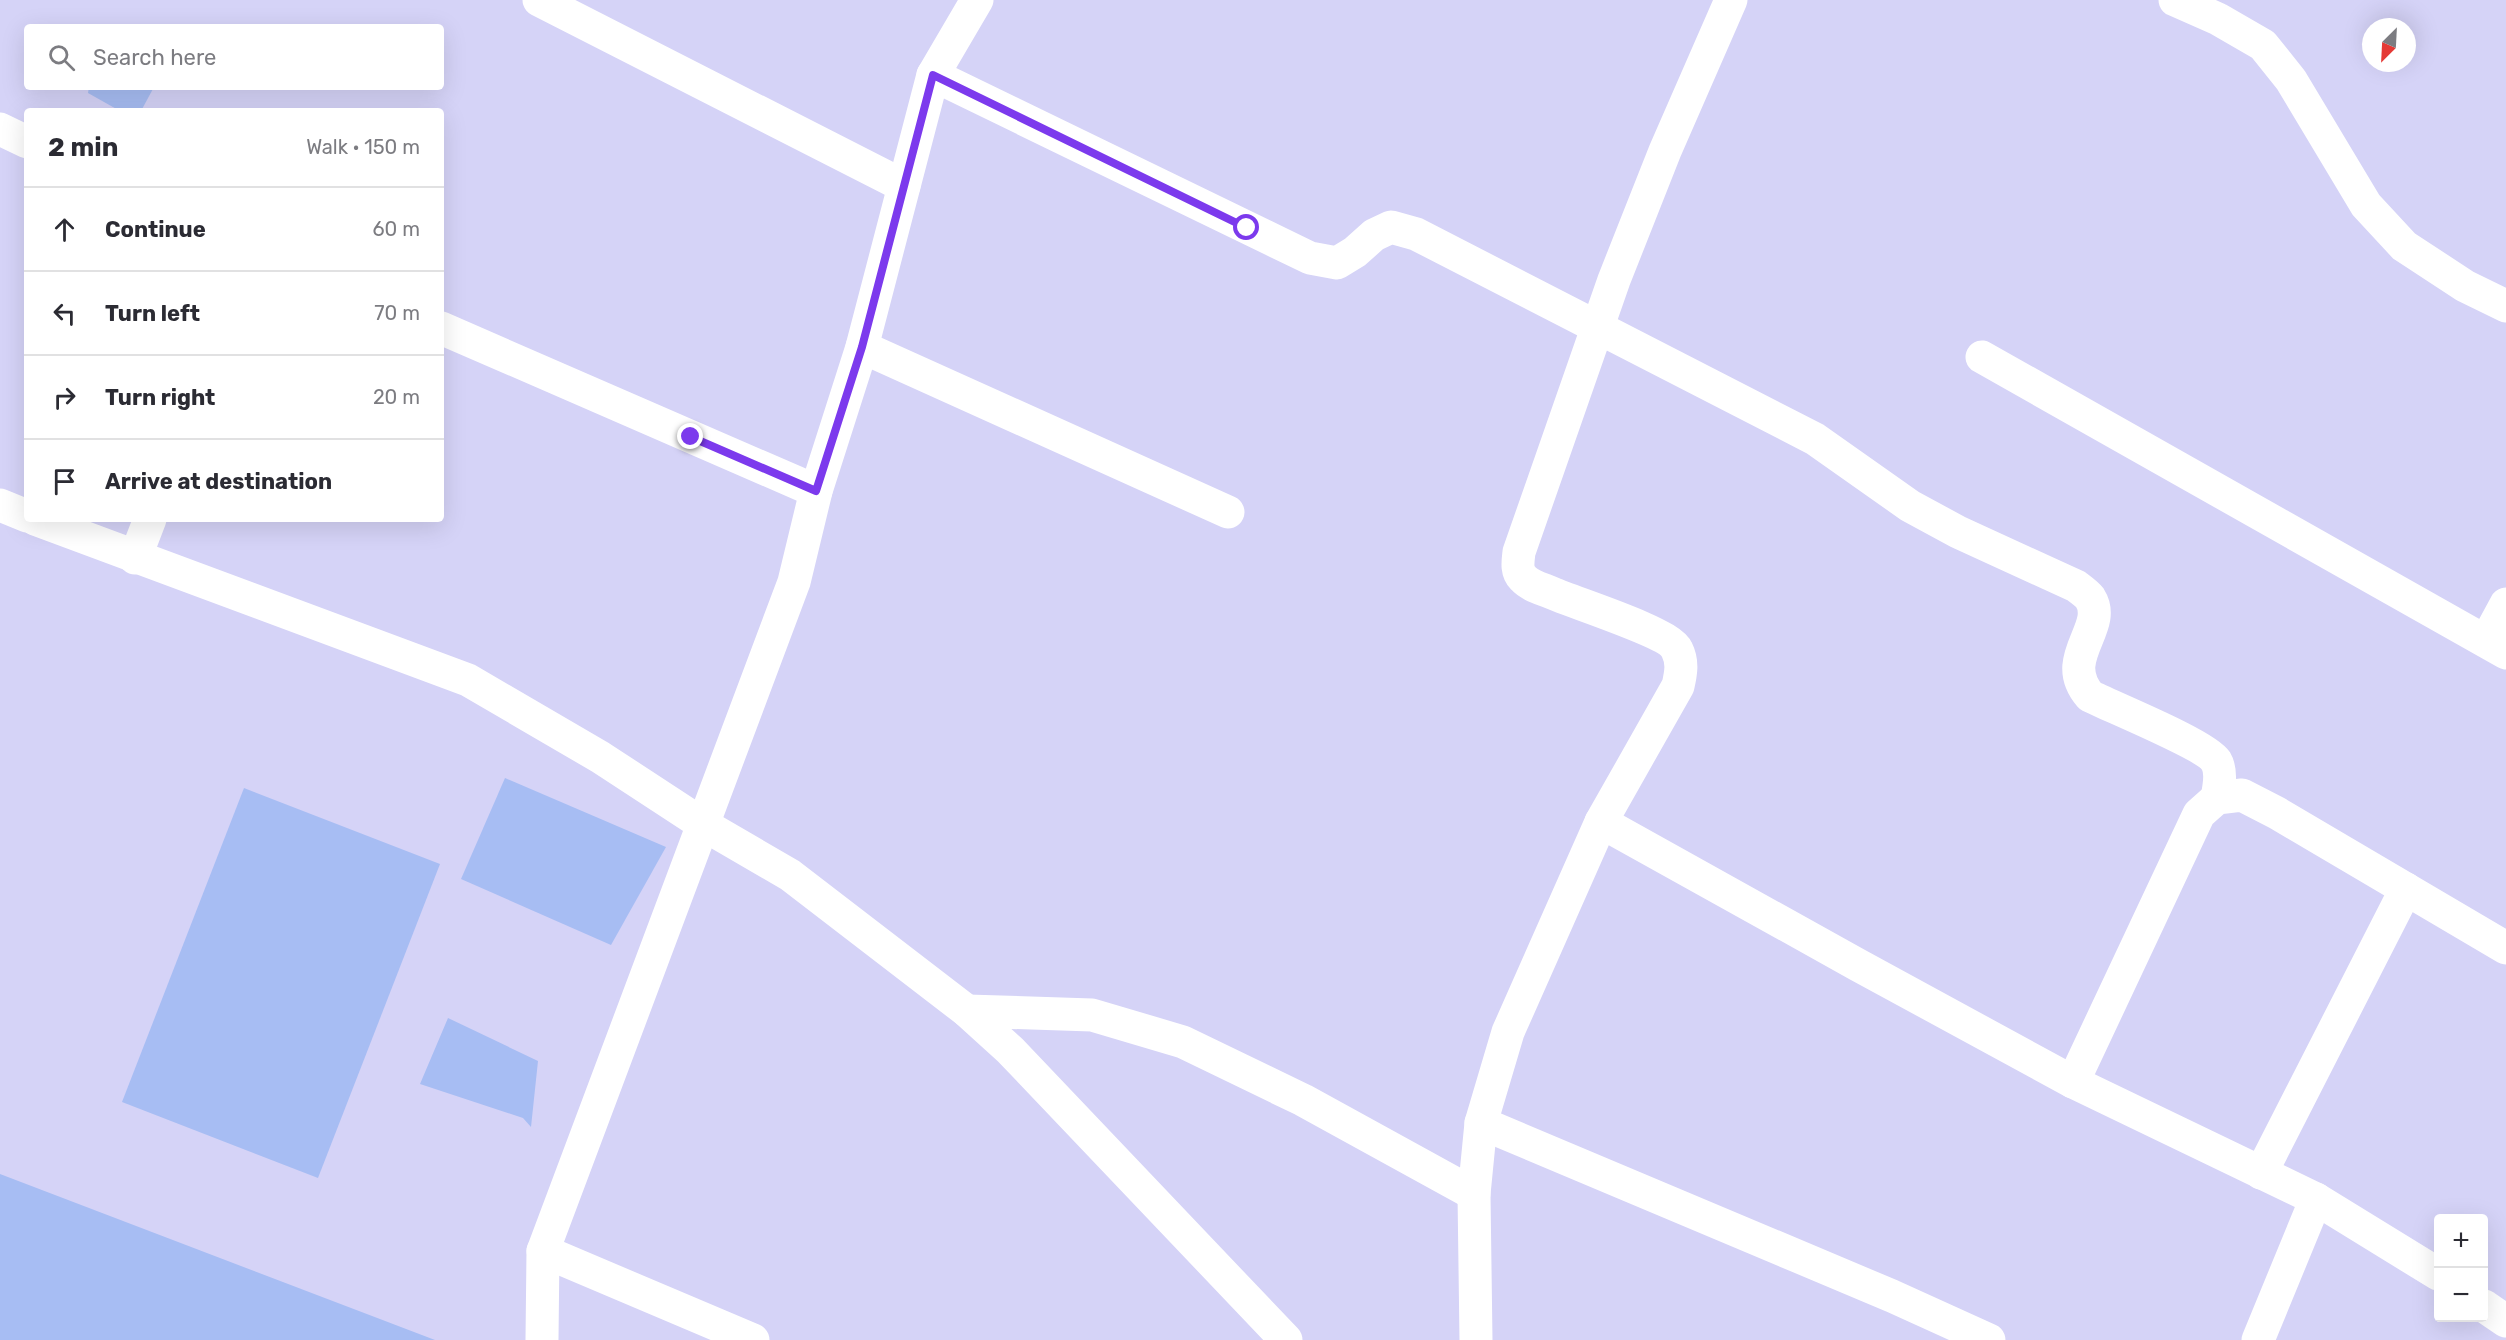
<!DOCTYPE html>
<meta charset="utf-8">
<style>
:root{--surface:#fff;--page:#f2f2f3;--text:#2b2b33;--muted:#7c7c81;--line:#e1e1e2}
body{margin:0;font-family:Rubik,sans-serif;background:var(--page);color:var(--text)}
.controls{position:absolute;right:18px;bottom:18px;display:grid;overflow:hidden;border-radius:6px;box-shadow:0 6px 24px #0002}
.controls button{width:54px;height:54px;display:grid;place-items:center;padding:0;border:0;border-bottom:2px solid var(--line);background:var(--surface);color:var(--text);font:30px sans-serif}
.compass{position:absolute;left:2362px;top:18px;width:54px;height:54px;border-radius:50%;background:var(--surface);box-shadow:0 6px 24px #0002;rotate:204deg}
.stop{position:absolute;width:18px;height:18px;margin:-14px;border:4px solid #7c3aed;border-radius:50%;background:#fff}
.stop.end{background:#7c3aed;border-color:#fff;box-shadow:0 2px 6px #0008}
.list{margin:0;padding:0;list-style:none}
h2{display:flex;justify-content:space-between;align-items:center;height:78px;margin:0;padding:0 24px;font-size:26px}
h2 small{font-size:20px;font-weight:400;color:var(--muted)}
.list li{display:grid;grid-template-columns:39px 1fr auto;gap:18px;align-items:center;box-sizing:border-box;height:84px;padding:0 24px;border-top:2px solid var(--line)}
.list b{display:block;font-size:22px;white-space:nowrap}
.list em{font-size:20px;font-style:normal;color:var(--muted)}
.icon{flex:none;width:33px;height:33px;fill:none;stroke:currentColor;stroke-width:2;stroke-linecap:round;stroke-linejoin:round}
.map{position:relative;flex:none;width:2506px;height:1340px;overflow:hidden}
.search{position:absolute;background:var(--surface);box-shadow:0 6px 24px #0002;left:24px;top:24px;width:420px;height:66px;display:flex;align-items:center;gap:15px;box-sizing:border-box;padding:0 21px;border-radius:6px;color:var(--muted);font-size:22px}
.panel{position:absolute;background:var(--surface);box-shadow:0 6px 24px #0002;left:24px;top:108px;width:420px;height:414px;border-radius:6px}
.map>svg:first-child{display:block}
.building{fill:#a7bdf3}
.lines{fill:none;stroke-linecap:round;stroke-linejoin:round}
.minor{stroke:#fff;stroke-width:33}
.tertiary{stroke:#fff;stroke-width:33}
.route{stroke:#7c3aed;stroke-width:8}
</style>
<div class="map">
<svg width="2506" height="1340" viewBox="0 0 2506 1340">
<rect width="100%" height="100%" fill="#d5d3f7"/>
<g class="building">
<polygon points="89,87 154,87 141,111 120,111 88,93"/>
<polygon points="505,778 666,847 611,945 461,879"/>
<polygon points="244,788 440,864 318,1178 122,1102"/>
<polygon points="448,1018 538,1061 531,1127 523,1118 420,1084"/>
<polygon points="0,1174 435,1340 0,1340"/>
</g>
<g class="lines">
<g class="minor">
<polyline points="539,0 904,186"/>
<polyline points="2175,0 2218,19 2263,45 2291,80 2366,205 2404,246 2465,286 2506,306"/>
<path d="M 933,75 L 1310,258 L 1337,263 L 1355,252 L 1374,235 L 1391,227 L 1416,234 L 1815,439 L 1910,506 L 1958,532 L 2076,586 C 2080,589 2087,594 2090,598 C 2109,628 2057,658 2090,696 C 2112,707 2206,745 2216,761 C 2222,771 2219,788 2217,798"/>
<polyline points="0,129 27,142"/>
<polyline points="441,328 816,491"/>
<polyline points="862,347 1228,512"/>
<polyline points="1982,357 2506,653"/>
<polyline points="135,558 150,519"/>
<polyline points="2486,641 2506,604"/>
<polyline points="1601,822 1858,965 2073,1082 2316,1199 2438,1274"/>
<polyline points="967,1011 1092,1015 1183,1042 1303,1100 1474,1194"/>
<polyline points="2073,1082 2199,814 2217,798 2242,795 2277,813 2506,948"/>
<polyline points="1481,1123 1892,1296 1989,1340"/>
<polyline points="2261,1173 2406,889"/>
<polyline points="543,1251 753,1340"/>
<polyline points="2484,1306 2506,1321"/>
<path d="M 1476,1340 L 1474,1194 L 1481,1123 L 1508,1032 L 1601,822 L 1678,686 C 1681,673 1683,662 1677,650 C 1669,632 1574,603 1552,593 C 1543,589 1530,586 1523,578 C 1516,571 1518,561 1519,552 L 1614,280 L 1665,151 L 1731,0"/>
<polyline points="2258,1340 2316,1199"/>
</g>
<g class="tertiary">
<polyline points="0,505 27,516"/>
<polyline points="35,519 468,680 600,757 704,825 790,875 967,1011 1010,1050 1286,1340"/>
<polyline points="542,1340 543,1251 794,582 816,491 862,347 933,75 977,0"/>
</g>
</g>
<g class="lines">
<polyline class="route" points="691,437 816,491 862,347 933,75 1247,228"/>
</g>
</svg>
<div class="controls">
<button>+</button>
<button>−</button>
</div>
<svg class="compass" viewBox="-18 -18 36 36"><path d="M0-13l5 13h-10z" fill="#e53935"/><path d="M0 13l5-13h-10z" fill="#7c7c81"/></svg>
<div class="stop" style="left:1247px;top:228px"></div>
<div class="stop end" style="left:691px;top:437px"></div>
<div class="search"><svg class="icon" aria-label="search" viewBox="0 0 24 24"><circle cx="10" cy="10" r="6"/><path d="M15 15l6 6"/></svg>Search here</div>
<section class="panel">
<h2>2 min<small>Walk · 150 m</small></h2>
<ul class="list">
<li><svg class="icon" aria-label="ahead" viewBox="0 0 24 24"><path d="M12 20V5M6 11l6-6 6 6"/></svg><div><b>Continue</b></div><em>60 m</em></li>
<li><svg class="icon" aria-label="left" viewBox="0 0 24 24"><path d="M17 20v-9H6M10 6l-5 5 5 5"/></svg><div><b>Turn left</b></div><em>70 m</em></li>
<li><svg class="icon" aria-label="right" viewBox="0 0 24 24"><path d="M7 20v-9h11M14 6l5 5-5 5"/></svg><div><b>Turn right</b></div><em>20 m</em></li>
<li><svg class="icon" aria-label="arrive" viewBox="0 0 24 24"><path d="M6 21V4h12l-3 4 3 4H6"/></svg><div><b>Arrive at destination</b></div></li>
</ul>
</section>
</div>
